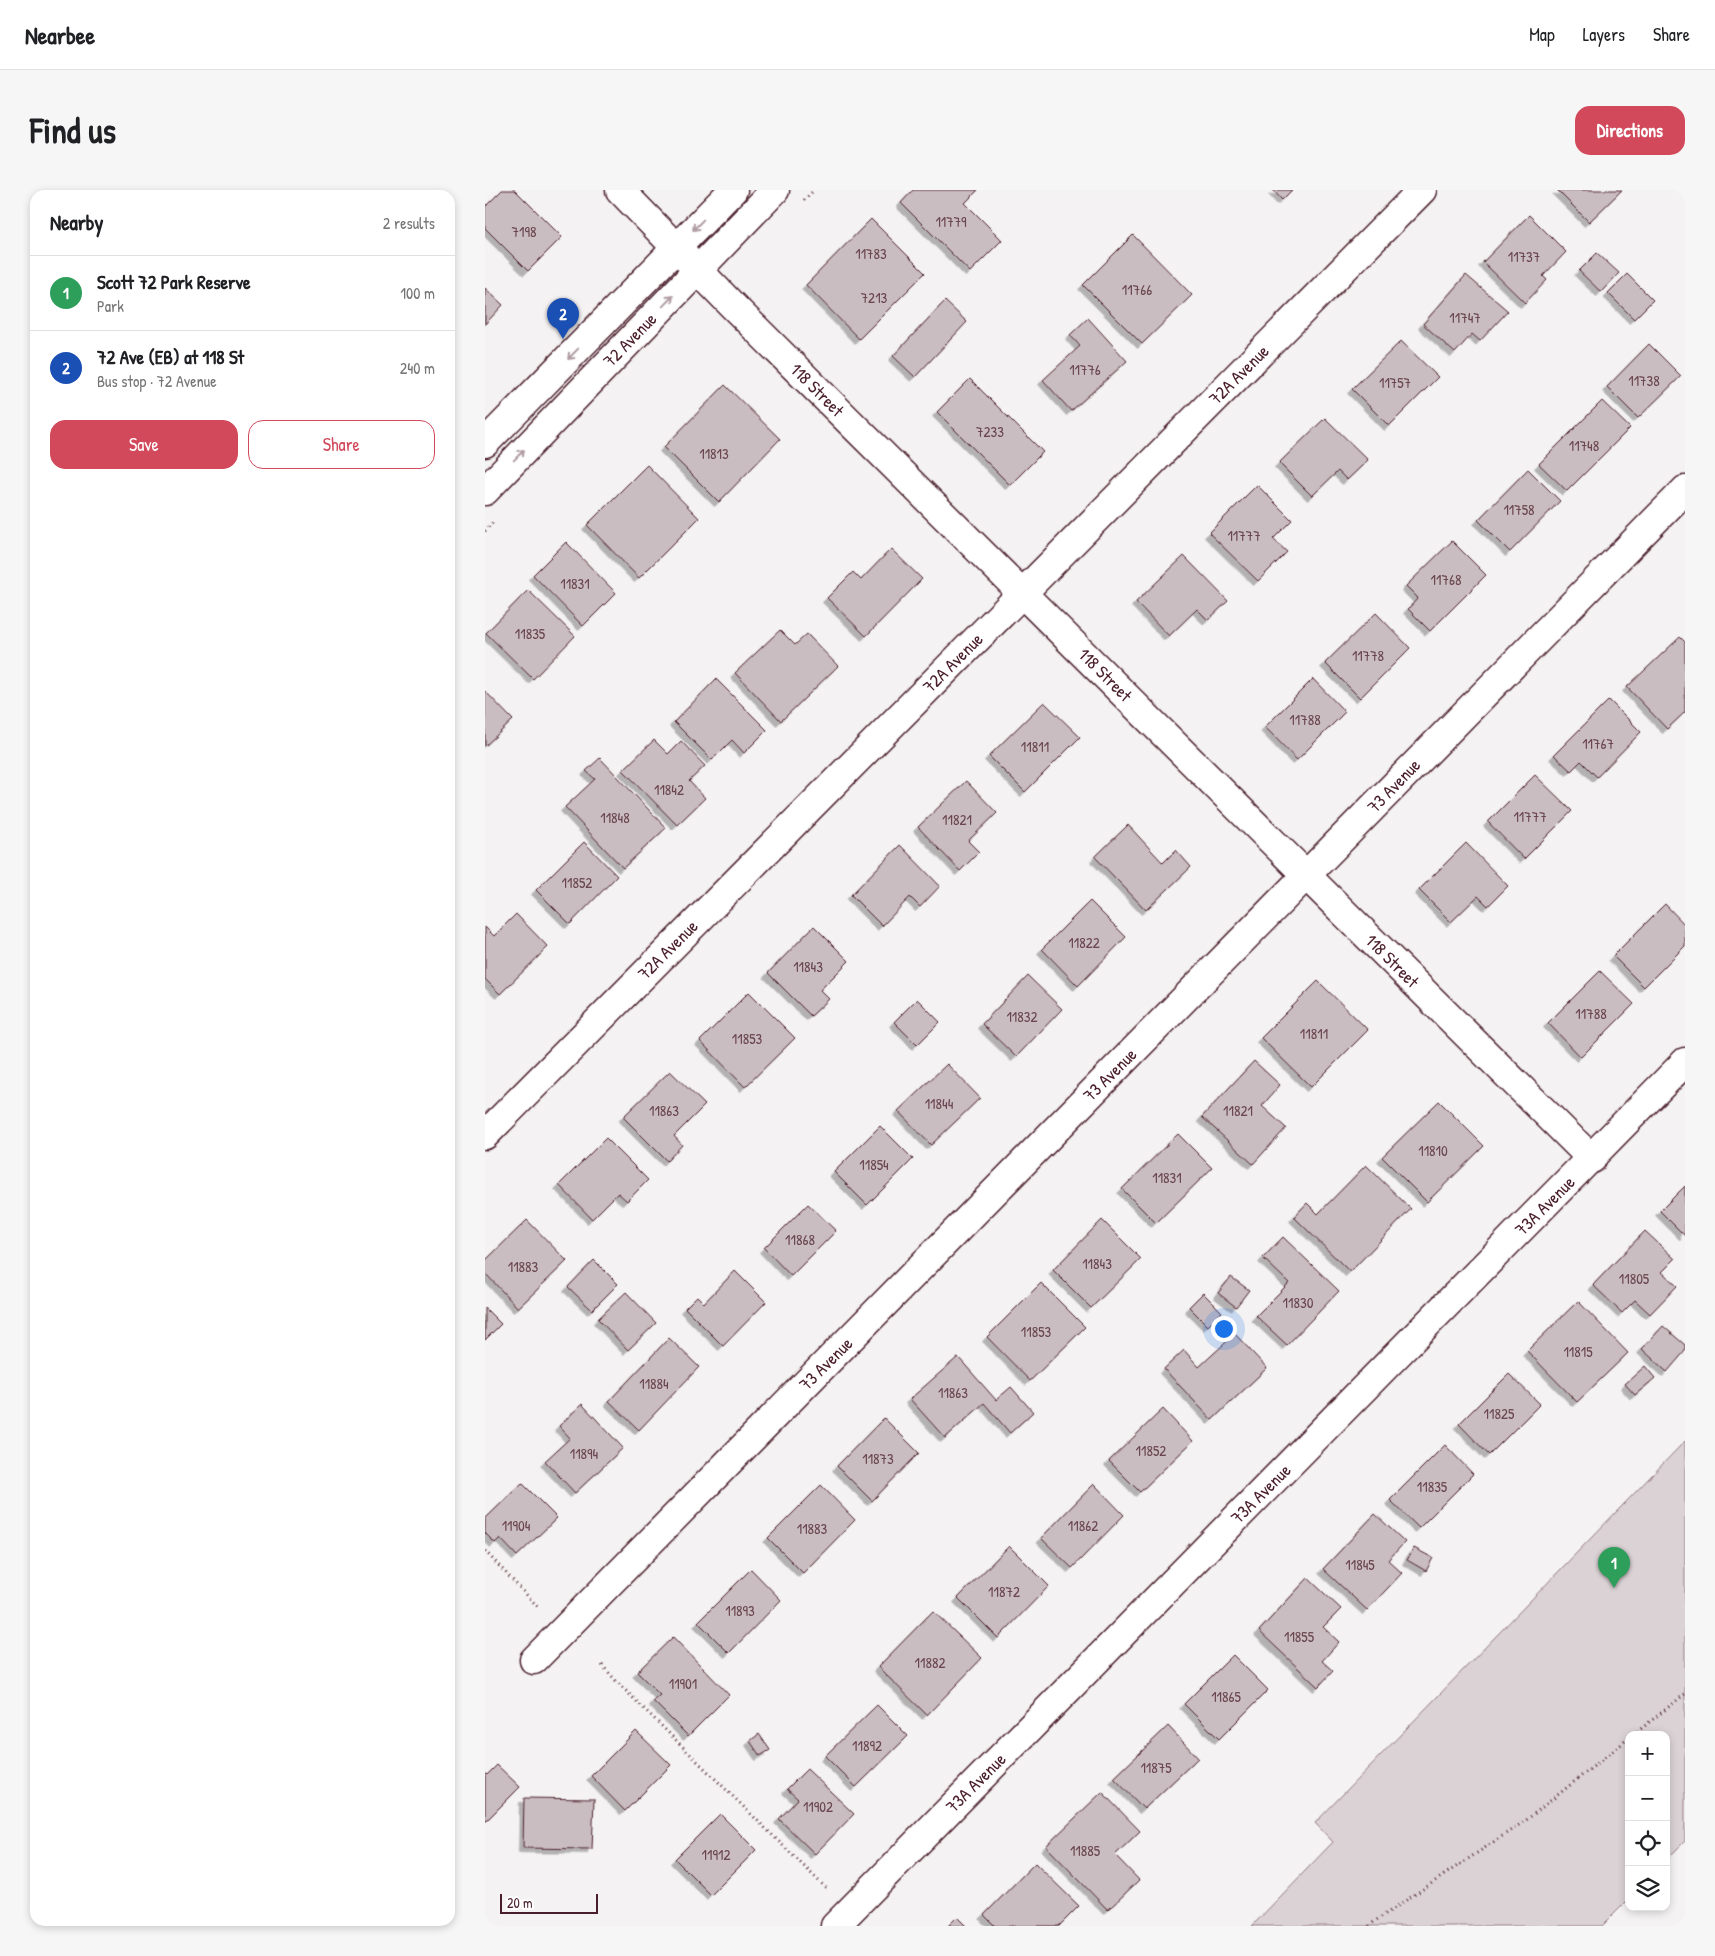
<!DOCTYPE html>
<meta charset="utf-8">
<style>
:root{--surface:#fff;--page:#f6f6f6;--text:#202124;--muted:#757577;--line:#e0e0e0;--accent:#d1495b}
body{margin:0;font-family:"Patrick Hand",sans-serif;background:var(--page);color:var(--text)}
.controls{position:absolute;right:15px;bottom:15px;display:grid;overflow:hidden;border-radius:10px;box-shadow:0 2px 8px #0003}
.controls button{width:45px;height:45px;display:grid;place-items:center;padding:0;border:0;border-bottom:1px solid var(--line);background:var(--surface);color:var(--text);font:25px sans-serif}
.scale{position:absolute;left:15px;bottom:12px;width:98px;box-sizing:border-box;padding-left:5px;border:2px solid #4a1f2b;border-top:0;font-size:14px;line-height:18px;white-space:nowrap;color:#4a1f2b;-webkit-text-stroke:4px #fff;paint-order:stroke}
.you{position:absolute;left:738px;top:1138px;width:18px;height:18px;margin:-12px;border:4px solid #fff;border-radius:50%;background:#1a73e8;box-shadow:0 0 0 8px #1a73e833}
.badge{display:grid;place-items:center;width:32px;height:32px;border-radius:50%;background:var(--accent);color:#fff;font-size:16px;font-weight:700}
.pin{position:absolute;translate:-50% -41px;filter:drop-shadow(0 1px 2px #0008)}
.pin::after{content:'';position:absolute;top:26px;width:18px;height:15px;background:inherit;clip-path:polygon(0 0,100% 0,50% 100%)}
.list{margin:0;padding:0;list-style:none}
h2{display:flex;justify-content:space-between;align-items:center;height:65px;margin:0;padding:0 20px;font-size:21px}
h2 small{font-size:16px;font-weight:400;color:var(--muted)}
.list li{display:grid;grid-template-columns:32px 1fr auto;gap:15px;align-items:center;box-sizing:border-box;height:75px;padding:0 20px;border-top:1px solid var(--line)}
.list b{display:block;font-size:19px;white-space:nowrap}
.list p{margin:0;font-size:16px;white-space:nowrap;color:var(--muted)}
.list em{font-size:16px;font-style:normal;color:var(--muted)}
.actions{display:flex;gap:10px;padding:15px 20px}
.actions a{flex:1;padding:11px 0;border:1px solid var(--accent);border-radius:15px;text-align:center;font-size:18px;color:var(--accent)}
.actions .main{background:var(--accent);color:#fff}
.icon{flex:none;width:28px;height:28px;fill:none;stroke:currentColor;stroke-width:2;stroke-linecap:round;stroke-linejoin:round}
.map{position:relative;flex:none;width:1200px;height:1736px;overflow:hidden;border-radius:15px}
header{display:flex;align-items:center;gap:30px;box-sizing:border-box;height:70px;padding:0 25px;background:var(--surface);border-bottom:1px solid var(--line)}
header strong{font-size:24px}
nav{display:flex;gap:28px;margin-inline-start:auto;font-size:18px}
.intro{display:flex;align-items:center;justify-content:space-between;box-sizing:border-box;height:120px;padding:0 30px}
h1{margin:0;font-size:35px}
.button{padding:12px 22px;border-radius:15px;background:var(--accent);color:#fff;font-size:18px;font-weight:700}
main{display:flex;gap:30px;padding:0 30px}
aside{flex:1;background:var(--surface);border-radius:15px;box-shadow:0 2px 8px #0003}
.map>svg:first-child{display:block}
.green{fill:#dbd2d5;stroke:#927880}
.building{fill:#cabdc1;stroke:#4a1f2b;filter:url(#shadow)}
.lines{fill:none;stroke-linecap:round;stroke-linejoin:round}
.minor-casing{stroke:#4a1f2b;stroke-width:31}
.major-casing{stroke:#4a1f2b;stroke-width:31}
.path{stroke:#4a1f2b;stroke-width:3;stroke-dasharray:1 4;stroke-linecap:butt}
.minor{stroke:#fff;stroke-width:28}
.major{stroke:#fff;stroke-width:28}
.oneway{stroke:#ae9aa0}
.labels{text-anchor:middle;stroke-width:5;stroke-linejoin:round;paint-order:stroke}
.number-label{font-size:15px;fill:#6a4650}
.street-label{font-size:18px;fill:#4a1f2b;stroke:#fff}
</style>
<header>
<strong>Nearbee</strong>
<nav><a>Map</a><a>Layers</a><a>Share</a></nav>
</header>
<div class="intro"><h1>Find us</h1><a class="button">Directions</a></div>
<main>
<aside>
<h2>Nearby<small>2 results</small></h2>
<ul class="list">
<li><span class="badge" style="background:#2e9e5b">1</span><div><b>Scott 72 Park Reserve</b><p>Park</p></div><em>100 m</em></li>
<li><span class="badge" style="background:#1a4fb4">2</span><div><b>72 Ave (EB) at 118 St</b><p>Bus stop · 72 Avenue</p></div><em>240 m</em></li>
</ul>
<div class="actions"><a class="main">Save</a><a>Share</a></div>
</aside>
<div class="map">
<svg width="1200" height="1736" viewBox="0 0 1200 1736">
<defs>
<filter id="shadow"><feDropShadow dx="-4.5" dy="4.5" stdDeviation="0" flood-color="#0004"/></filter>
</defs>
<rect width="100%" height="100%" fill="#f4f2f2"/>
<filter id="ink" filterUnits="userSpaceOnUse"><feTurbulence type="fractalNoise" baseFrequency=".02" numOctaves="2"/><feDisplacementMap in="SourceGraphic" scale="10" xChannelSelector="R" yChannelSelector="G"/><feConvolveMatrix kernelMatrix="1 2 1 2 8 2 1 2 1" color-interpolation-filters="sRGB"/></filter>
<g filter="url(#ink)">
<polygon class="green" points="1200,1251 1200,1651 1181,1670 1181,1545 1144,1545 1144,1709 1117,1736 767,1736 848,1652 830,1633"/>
<g class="building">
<polygon points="17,0 30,0 77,47 43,81 0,38 0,17"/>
<polygon points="428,0 493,0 480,13 517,50 485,82 416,13"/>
<polygon points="788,0 807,0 797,10"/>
<polygon points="1072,0 1137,0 1104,32"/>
<polygon points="1044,25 1081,62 1058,86 1062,90 1040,113 998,72"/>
<polygon points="386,29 440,83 374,149 321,95"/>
<polygon points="648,45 707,105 657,154 598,95"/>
<polygon points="1112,63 1134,83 1116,102 1094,81"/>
<polygon points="1142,84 1168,110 1149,129 1123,103"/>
<polygon points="981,85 1023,121 995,151 987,144 970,163 938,134"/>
<polygon points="0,98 18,115 0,134"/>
<polygon points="460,111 482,132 430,187 408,166"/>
<polygon points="603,128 642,171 586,221 558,190 595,156 585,145"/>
<polygon points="916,151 953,187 904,236 867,199"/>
<polygon points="1164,154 1196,186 1153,228 1122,197"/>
<polygon points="485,189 558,262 525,295 452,222"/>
<polygon points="240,195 295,249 234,312 179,257"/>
<polygon points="1117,211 1145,238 1082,301 1054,274"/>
<polygon points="840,228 883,270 862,290 853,281 827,306 794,273"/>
<polygon points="162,275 214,328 154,388 102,335"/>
<polygon points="1043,279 1075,311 1025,362 993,330"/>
<polygon points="772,295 807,330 788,349 802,362 773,391 724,343"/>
<polygon points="967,351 1001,385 945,441 923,419 933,408 921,396"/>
<polygon points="81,352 131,403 98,436 48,385"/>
<polygon points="406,359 437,389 381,446 342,408 368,382 376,390"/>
<polygon points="699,366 743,411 723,430 712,419 684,446 651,412"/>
<polygon points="43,400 90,446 48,489 1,443"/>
<polygon points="891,423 925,458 875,508 840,473"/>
<polygon points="295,440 310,455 322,444 353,476 296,531 250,483"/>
<polygon points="1195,447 1200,452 1200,522 1182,539 1142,497"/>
<polygon points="231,489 282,540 259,563 247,550 227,570 189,532"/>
<polygon points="828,489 860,522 812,570 780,537"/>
<polygon points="0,501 28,530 0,556"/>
<polygon points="1124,510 1156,542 1112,587 1096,571 1086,581 1069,565"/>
<polygon points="559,512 595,547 540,602 504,566"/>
<polygon points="169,550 183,564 196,551 220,576 204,591 220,608 192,635 138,580"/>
<polygon points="115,568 181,638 138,678 80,617 110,589 101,581"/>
<polygon points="1050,585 1087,621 1039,669 1003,632"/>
<polygon points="481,591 512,623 483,651 494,662 475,681 433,637"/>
<polygon points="643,635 678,673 691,660 706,677 661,720 610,667"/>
<polygon points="99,652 132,686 85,734 51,700"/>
<polygon points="981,653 1023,696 1003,716 993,706 966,732 934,700"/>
<polygon points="415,655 455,696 435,717 425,707 397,736 366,705"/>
<polygon points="605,711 641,747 593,796 557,759"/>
<polygon points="1180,714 1200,735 1200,756 1159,797 1128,766"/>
<polygon points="31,724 63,757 15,804 0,789 0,737 9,746"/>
<polygon points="329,736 364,771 335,800 344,809 326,826 283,783"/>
<polygon points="1115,781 1149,814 1096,867 1063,833"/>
<polygon points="543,786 577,819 531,867 497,834"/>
<polygon points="833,791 883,840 826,897 776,848"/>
<polygon points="264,802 310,848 260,897 215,851"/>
<polygon points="432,809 455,832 432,855 409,832"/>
<polygon points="769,871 795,895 777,916 801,938 768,974 717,927"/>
<polygon points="462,874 495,908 446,955 413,921"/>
<polygon points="185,881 220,915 189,946 197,955 182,971 138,927"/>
<polygon points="954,911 999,956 942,1012 897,967"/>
<polygon points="395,936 428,969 382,1015 349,982"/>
<polygon points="693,944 727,978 671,1033 637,999"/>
<polygon points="121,948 163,990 142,1011 133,1003 107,1029 74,995"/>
<polygon points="881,975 926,1019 865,1082 809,1027 822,1013 833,1024"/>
<polygon points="1200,996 1200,1046 1175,1021"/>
<polygon points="323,1014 351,1041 306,1086 279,1058"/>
<polygon points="42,1030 82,1071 33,1118 0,1083 0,1071"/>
<polygon points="617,1030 656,1069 606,1118 568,1080"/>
<polygon points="1160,1041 1190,1069 1177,1082 1192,1096 1165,1124 1150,1110 1137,1123 1108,1095"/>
<polygon points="798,1047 854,1101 802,1155 771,1126 804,1093 778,1068"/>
<polygon points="109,1070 133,1094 107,1120 83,1097"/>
<polygon points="250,1081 281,1112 238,1156 200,1118 212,1106 219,1113"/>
<polygon points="746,1087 764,1100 751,1117 733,1103"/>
<polygon points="556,1093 600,1137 545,1191 502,1147"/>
<polygon points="141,1102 171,1133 143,1160 113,1129"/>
<polygon points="718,1103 737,1122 723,1136 704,1117"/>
<polygon points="1093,1111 1143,1163 1092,1212 1042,1161"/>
<polygon points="0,1118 16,1134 0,1150"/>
<polygon points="1178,1136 1200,1155 1200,1161 1182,1182 1157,1159"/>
<polygon points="750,1144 782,1178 727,1230 679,1179 699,1160 714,1177"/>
<polygon points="184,1148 214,1177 154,1240 124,1211"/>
<polygon points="473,1167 511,1210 526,1197 548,1222 525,1243 499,1213 460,1248 425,1209"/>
<polygon points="1160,1176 1170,1188 1150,1205 1140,1194"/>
<polygon points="1024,1184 1055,1214 1004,1265 974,1234"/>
<polygon points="97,1214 138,1258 90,1303 60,1271 85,1248 74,1236"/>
<polygon points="678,1219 708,1251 655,1302 624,1271"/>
<polygon points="399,1228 434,1263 387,1311 352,1276"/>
<polygon points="960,1255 988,1284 934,1338 905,1310"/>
<polygon points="37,1293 72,1328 32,1366 15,1348 10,1353 0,1343 0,1329"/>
<polygon points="609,1294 639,1325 587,1378 556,1348"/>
<polygon points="336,1295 370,1330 318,1383 283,1348"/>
<polygon points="890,1324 920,1352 903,1370 917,1383 882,1420 838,1379"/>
<polygon points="524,1356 564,1396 513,1448 473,1408"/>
<polygon points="929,1358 948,1368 941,1381 922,1370"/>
<polygon points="266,1379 296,1410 244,1463 213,1432"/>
<polygon points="823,1388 856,1419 838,1437 854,1452 837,1471 848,1481 833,1497 774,1441"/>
<polygon points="448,1421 497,1468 442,1525 393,1477"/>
<polygon points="188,1447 244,1505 203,1546 168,1511 175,1505 152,1482"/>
<polygon points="748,1465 783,1500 734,1549 699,1514"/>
<polygon points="392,1515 423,1546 371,1597 340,1566"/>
<polygon points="683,1536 713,1568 659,1619 629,1588"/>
<polygon points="151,1541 186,1575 140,1621 106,1586"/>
<polygon points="274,1544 285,1560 275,1566 265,1551"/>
<polygon points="12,1575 35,1597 0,1632 0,1583 2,1585"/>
<polygon points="322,1579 369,1624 330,1664 294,1629 313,1609 302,1599"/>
<polygon points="617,1602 655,1641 630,1665 654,1690 623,1720 561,1656"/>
<polygon points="39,1608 109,1609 107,1659 38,1658"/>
<polygon points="235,1624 271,1660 226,1705 190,1669"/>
<polygon points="550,1673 594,1716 574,1736 510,1736 499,1725"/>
<polygon points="472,1727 481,1736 463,1736"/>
</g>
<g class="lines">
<defs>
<g id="minor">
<polyline points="135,0 247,115 1107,969"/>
<polyline points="0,945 937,0"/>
<polyline points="49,1470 1200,300"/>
<polyline points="350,1736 1200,872"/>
</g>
<g id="major">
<polyline points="0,253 248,0"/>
<polyline points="0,301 290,0"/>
</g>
</defs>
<use href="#minor" class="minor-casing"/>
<use href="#major" class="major-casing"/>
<g class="path">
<polyline points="319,10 329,0"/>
<polyline points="0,341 10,330"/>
<polyline points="0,1361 54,1418"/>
<polyline points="117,1475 133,1493 343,1700"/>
<polyline points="1148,1545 1200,1504"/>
<polyline points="884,1736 890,1731 1040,1631 1144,1548"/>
</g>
<use href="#minor" class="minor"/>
<use href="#major" class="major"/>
</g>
<defs><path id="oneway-shaft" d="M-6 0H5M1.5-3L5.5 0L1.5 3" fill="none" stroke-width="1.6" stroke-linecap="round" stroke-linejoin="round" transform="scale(1.25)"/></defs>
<g class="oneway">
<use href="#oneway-shaft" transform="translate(213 35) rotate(134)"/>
<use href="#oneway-shaft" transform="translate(183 111) rotate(-46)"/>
<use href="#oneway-shaft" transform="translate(88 164) rotate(134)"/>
<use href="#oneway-shaft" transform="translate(34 265) rotate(-46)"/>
</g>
</g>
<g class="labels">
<g class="number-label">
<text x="466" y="37">11779</text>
<text x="39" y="47">7198</text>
<text x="386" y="69">11783</text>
<text x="1039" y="72">11737</text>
<text x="652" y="105">11766</text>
<text x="389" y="113">7213</text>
<text x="980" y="133">11747</text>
<text x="600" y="185">11776</text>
<text x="1159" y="196">11738</text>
<text x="910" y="198">11757</text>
<text x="505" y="247">7233</text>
<text x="1099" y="261">11748</text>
<text x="229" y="269">11813</text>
<text x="1034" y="325">11758</text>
<text x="759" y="351">11777</text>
<text x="961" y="395">11768</text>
<text x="90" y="399">11831</text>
<text x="45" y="449">11835</text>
<text x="883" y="471">11778</text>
<text x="820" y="535">11788</text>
<text x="1113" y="559">11767</text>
<text x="550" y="562">11811</text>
<text x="184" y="605">11842</text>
<text x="1045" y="632">11777</text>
<text x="130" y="633">11848</text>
<text x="472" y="635">11821</text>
<text x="92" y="698">11852</text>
<text x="599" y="758">11822</text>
<text x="323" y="782">11843</text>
<text x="1106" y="829">11788</text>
<text x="537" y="832">11832</text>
<text x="829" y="849">11811</text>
<text x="262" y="854">11853</text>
<text x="454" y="919">11844</text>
<text x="179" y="926">11863</text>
<text x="753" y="926">11821</text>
<text x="948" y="966">11810</text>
<text x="389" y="980">11854</text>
<text x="682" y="993">11831</text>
<text x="315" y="1055">11868</text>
<text x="612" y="1079">11843</text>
<text x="38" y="1082">11883</text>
<text x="1149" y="1094">11805</text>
<text x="813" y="1118">11830</text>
<text x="551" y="1147">11853</text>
<text x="1093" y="1167">11815</text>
<text x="169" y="1199">11884</text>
<text x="468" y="1208">11863</text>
<text x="1014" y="1229">11825</text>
<text x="666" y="1266">11852</text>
<text x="99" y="1269">11894</text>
<text x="393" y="1274">11873</text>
<text x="947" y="1302">11835</text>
<text x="31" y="1341">11904</text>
<text x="598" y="1341">11862</text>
<text x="327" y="1344">11883</text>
<text x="875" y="1380">11845</text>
<text x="519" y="1407">11872</text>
<text x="255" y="1426">11893</text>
<text x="814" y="1452">11855</text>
<text x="445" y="1478">11882</text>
<text x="198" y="1499">11901</text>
<text x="741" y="1512">11865</text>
<text x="382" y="1561">11892</text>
<text x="671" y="1583">11875</text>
<text x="333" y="1622">11902</text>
<text x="600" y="1666">11885</text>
<text x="231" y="1670">11912</text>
</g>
<g class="street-label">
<text transform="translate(145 150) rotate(-46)" y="6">72 Avenue</text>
<text transform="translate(754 185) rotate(-45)" y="6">72A Avenue</text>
<text transform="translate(332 200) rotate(45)" y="6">118 Street</text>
<text transform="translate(468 473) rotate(-45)" y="6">72A Avenue</text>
<text transform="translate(620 485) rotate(45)" y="6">118 Street</text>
<text transform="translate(909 596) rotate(-46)" y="6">73 Avenue</text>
<text transform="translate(183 760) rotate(-45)" y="6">72A Avenue</text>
<text transform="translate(907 771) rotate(45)" y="6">118 Street</text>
<text transform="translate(625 885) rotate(-45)" y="6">73 Avenue</text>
<text transform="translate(1060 1016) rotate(-45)" y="6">73A Avenue</text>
<text transform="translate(341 1174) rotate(-45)" y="6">73 Avenue</text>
<text transform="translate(776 1304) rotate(-45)" y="6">73A Avenue</text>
<text transform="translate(491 1593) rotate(-45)" y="6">73A Avenue</text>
</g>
</g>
</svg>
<div class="controls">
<button>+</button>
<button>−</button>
<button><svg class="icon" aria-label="locate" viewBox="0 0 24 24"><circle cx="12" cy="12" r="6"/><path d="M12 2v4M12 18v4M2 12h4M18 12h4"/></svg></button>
<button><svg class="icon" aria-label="layers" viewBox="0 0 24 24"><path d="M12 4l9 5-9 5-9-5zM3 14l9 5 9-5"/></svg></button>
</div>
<div class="scale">20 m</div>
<div class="you"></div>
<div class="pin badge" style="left:1129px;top:1398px;background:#2e9e5b">1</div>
<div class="pin badge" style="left:78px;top:149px;background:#1a4fb4">2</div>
</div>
</main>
